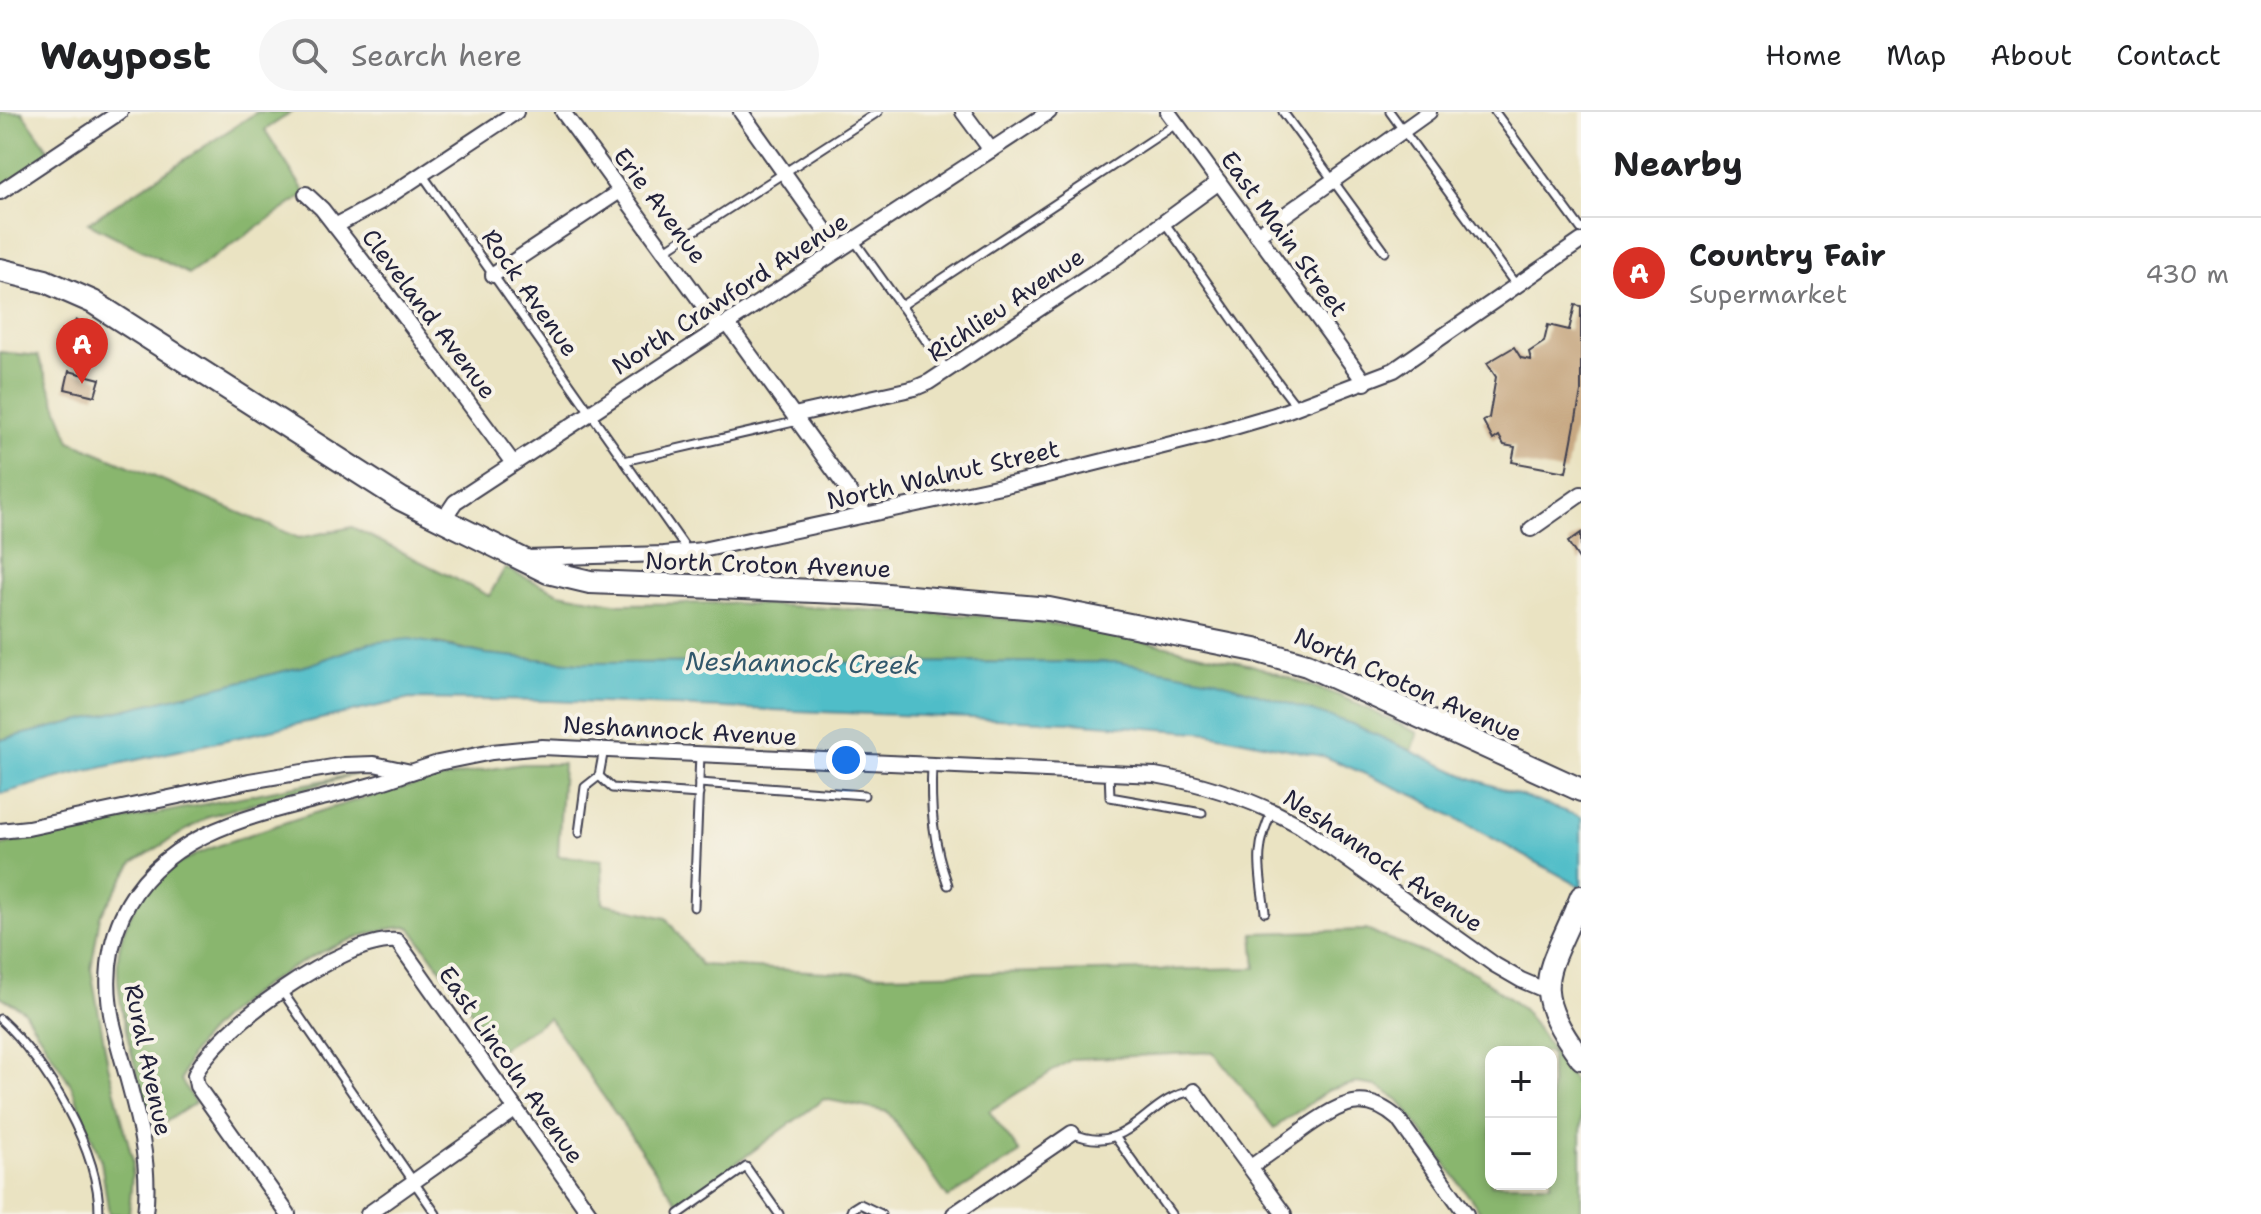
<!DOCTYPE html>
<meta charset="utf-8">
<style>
:root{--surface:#fff;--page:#f6f6f6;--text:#202124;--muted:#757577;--line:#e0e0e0;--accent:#d93025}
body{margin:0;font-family:"Shantell Sans",sans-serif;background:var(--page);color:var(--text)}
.controls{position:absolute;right:24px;bottom:24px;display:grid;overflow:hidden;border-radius:16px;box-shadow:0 4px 12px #0003}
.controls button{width:72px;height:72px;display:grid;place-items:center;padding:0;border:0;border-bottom:2px solid var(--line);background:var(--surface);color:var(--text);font:40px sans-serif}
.you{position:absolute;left:846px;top:648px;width:28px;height:28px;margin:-20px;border:6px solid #fff;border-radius:50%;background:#1a73e8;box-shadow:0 0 0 12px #1a73e833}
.badge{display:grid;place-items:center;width:52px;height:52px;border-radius:50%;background:var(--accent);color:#fff;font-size:26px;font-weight:700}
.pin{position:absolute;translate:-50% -66px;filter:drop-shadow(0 2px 4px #0008)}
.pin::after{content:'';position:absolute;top:42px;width:28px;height:24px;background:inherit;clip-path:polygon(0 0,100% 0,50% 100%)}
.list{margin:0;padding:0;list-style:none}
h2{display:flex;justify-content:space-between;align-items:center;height:104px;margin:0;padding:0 32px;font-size:34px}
h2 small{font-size:26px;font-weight:400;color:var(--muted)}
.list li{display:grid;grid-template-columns:52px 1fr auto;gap:24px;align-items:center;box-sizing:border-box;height:112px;padding:0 32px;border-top:2px solid var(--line)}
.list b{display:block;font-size:30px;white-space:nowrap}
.list p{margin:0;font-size:26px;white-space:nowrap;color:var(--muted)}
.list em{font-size:26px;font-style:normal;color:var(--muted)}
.icon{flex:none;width:44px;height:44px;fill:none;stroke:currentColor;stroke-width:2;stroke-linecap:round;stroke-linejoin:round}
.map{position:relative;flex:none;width:1581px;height:1102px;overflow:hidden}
header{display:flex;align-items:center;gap:48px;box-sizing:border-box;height:112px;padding:0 40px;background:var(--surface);border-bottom:2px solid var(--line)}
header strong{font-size:38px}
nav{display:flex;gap:44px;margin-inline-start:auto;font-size:28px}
.search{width:560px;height:72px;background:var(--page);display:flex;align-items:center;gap:20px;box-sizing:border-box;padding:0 28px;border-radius:44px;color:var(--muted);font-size:30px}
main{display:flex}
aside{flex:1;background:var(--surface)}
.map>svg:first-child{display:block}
.forest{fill:#89b66e;stroke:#566c54;stroke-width:2;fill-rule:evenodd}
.water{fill:#4fbdc8;stroke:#387082;stroke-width:2}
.building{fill:#c7a882}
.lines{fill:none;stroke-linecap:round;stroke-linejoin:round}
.lane-casing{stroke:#403f4f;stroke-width:11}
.street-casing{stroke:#403f4f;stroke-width:18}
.secondary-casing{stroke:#403f4f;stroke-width:24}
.primary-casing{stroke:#403f4f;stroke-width:26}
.lane{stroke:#fff;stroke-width:7}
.street{stroke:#fff;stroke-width:14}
.secondary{stroke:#fff;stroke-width:20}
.primary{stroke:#fff;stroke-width:22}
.labels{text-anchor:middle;stroke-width:8;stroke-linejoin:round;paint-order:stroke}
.street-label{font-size:24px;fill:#22223b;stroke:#f7f3e8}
.water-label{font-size:26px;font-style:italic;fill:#32586c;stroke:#f7f3e8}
</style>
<header>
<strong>Waypost</strong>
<div class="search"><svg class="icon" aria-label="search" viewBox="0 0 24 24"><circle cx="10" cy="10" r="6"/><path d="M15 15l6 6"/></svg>Search here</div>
<nav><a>Home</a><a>Map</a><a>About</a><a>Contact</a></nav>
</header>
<main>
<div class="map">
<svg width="1581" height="1102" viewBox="0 0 1581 1102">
<rect width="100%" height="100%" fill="#f7f3e8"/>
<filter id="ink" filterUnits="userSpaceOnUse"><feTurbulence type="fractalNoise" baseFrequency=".0125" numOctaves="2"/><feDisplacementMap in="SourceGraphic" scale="16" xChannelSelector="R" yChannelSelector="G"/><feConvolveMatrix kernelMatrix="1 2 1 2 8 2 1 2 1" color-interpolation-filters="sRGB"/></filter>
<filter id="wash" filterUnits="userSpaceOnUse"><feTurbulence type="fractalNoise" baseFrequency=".006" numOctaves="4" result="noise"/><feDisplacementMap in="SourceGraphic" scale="32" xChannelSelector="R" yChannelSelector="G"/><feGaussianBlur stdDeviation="1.8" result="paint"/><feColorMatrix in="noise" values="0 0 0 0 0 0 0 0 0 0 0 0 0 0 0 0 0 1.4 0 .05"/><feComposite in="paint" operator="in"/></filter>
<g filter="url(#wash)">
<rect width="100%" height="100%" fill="#eae3c2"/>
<g class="forest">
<polygon points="0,0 22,0 53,44 0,80"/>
<polygon points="257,0 292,0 265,18 306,82 189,162 88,111"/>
<polygon points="0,240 38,244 70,329 299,426 352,415 489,484 505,456 559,481 619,492 731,491 979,504 1085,516 1252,553 1340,584 1418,621 1412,639 1352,612 1117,550 578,551 486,542 438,531 369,531 309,553 0,628"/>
<path d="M 522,652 L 563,652 L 558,744 L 602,748 L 603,791 L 666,806 L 701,853 L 883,863 L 1256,856 L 1253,821 L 1366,818 L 1475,861 L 1524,898 L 1581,979 L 1581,1102 L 1482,1102 L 1399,988 L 1376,974 L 1356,971 L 1329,978 L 1274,1016 L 1214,940 L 1072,947 L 989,999 L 1020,1041 L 948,1086 L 888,1000 L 824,987 L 679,1093 L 549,906 L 499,938 L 410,815 C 345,815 221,888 190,945 C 186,952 184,961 181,968 L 195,991 L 152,1019 C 141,970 114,894 118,846 C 120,819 137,783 158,766 C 186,742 223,732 257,720 C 343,690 432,665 522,652 ZM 1491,940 L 1551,940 L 1551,1072 L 1491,1072 Z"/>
<polygon points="356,662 209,704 133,751 100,804 91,857 108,953 133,1049 129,1102 109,1102 101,1049 71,973 24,899 0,884 0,733"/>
</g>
<polygon class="water" points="410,527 486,542 578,551 1117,550 1212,567 1352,612 1468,665 1581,705 1581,775 1418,685 1326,645 1210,621 1071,610 551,589 410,587 73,662 0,682 0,628 309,553 369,531"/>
<g id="blocks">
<g class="building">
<polygon points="1575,193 1581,194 1581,280 1566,360 1512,350 1515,335 1504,333 1499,324 1493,328 1483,309 1489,306 1496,265 1487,251 1514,235 1521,246 1531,248 1529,240 1544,230 1548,213 1569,218"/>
<polygon points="76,208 91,217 73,245 59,236"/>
<polygon points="69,259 100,267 95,284 65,277"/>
<polygon points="1581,421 1581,450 1568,430"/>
</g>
</g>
</g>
<g filter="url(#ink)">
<use href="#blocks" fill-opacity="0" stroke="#403f4f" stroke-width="2"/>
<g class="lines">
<defs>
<g id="lane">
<polyline points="1283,0 1385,140"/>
<polyline points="1390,0 1516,173"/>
<polyline points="1495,0 1581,117"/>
<polyline points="422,62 687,438"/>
<path d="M 1164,110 C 1209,171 1250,236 1297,295"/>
<polyline points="854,128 947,258"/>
<polyline points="665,138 878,0"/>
<polyline points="901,194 1176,12"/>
<polyline points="624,349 798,309"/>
<polyline points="604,637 599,664 612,676 699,682"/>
<path d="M 932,653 C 930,696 933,732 948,773"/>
<polyline points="1109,660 1110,685 1202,701"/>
<polyline points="699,671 864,683"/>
<polyline points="579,721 585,675 599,664"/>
<polyline points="694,795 700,642"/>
<path d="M 1265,800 C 1260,759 1253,737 1273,698"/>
<polyline points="282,879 436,1102"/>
<path d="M 0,907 C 46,949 100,1039 99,1102"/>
<path d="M 1072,1021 C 1129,1047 1145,985 1194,979"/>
<polyline points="1116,1026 1171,1102"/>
<polyline points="679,1102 746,1055 779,1102"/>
<polyline points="850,1102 852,1097 860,1092 881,1102"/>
</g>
<g id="street">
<polyline points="563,0 720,216"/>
<polyline points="741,0 839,138"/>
<polyline points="963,0 991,38"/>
<polyline points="1168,0 1365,271"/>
<polyline points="0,80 120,0"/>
<polyline points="306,82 322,97 384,177 513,351"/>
<polyline points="335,114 380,90 516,0"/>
<polyline points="1257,123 1429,0"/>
<polyline points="493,163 620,79"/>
<polyline points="727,211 866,403"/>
<polyline points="794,303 915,276 929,270 1111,149 1219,70"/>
<polyline points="443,408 455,390 1049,0"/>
<polyline points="1531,417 1581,382"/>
<polyline points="526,446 664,442 702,438 1024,369 1207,323 1275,303 1394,258 1581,129"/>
<path d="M 0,719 L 28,716 L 249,669 L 344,653 L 374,652 L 411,660 L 438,651 L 492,640 L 542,635 L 1155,663 C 1207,672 1252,687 1299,713 L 1495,853 L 1521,868 L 1547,879"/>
<polyline points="1194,979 1284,1102"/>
<path d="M 1251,1055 C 1270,1041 1289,1028 1308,1014 C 1341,992 1364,977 1398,1007 L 1466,1102"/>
<path d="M 145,1102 C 153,1036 128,975 113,912 C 105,876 107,838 122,804 C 171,696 313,699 410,660"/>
<path d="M 288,1102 L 197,974 L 195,963 C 216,916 345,824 397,829 L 590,1102"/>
<polyline points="368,1102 516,997"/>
<polyline points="954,1102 1072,1021"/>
</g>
<path id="secondary" d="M 1581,784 C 1550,862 1525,871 1581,947"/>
<polyline id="primary" points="0,158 45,169 93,190 401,387 548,460 590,470 864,481 1049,497 1255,538 1307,553 1581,678"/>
</defs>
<use href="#lane" class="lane-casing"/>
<use href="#street" class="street-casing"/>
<use href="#secondary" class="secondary-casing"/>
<use href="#primary" class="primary-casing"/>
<use href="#lane" class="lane"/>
<use href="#street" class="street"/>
<use href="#secondary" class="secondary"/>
<use href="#primary" class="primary"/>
</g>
</g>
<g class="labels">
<g class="street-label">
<text transform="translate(660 94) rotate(53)" y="8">Erie Avenue</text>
<text transform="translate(1284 122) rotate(54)" y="8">East Main Street</text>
<text transform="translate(530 181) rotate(55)" y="8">Rock Avenue</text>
<text transform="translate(730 182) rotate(-33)" y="8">North Crawford Avenue</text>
<text transform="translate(1006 193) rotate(-34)" y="8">Richlieu Avenue</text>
<text transform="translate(429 202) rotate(53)" y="8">Cleveland Avenue</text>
<text transform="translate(943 363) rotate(-13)" y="8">North Walnut Street</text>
<text transform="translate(768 453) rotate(2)" y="8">North Croton Avenue</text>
<text transform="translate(1408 573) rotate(24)" y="8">North Croton Avenue</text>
<text transform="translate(680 619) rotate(3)" y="8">Neshannock Avenue</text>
<text transform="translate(1383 749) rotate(34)" y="8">Neshannock Avenue</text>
<text transform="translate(148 948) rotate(78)" y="8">Rural Avenue</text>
<text transform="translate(511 953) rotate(55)" y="8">East Lincoln Avenue</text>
</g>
<g class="water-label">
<text transform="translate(802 551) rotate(1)" y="9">Neshannock Creek</text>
</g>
</g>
</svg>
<div class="controls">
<button>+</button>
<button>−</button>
</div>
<div class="you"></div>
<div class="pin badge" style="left:82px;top:272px">A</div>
</div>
<aside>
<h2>Nearby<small></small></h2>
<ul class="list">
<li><span class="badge">A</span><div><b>Country Fair</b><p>Supermarket</p></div><em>430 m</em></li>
</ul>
</aside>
</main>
